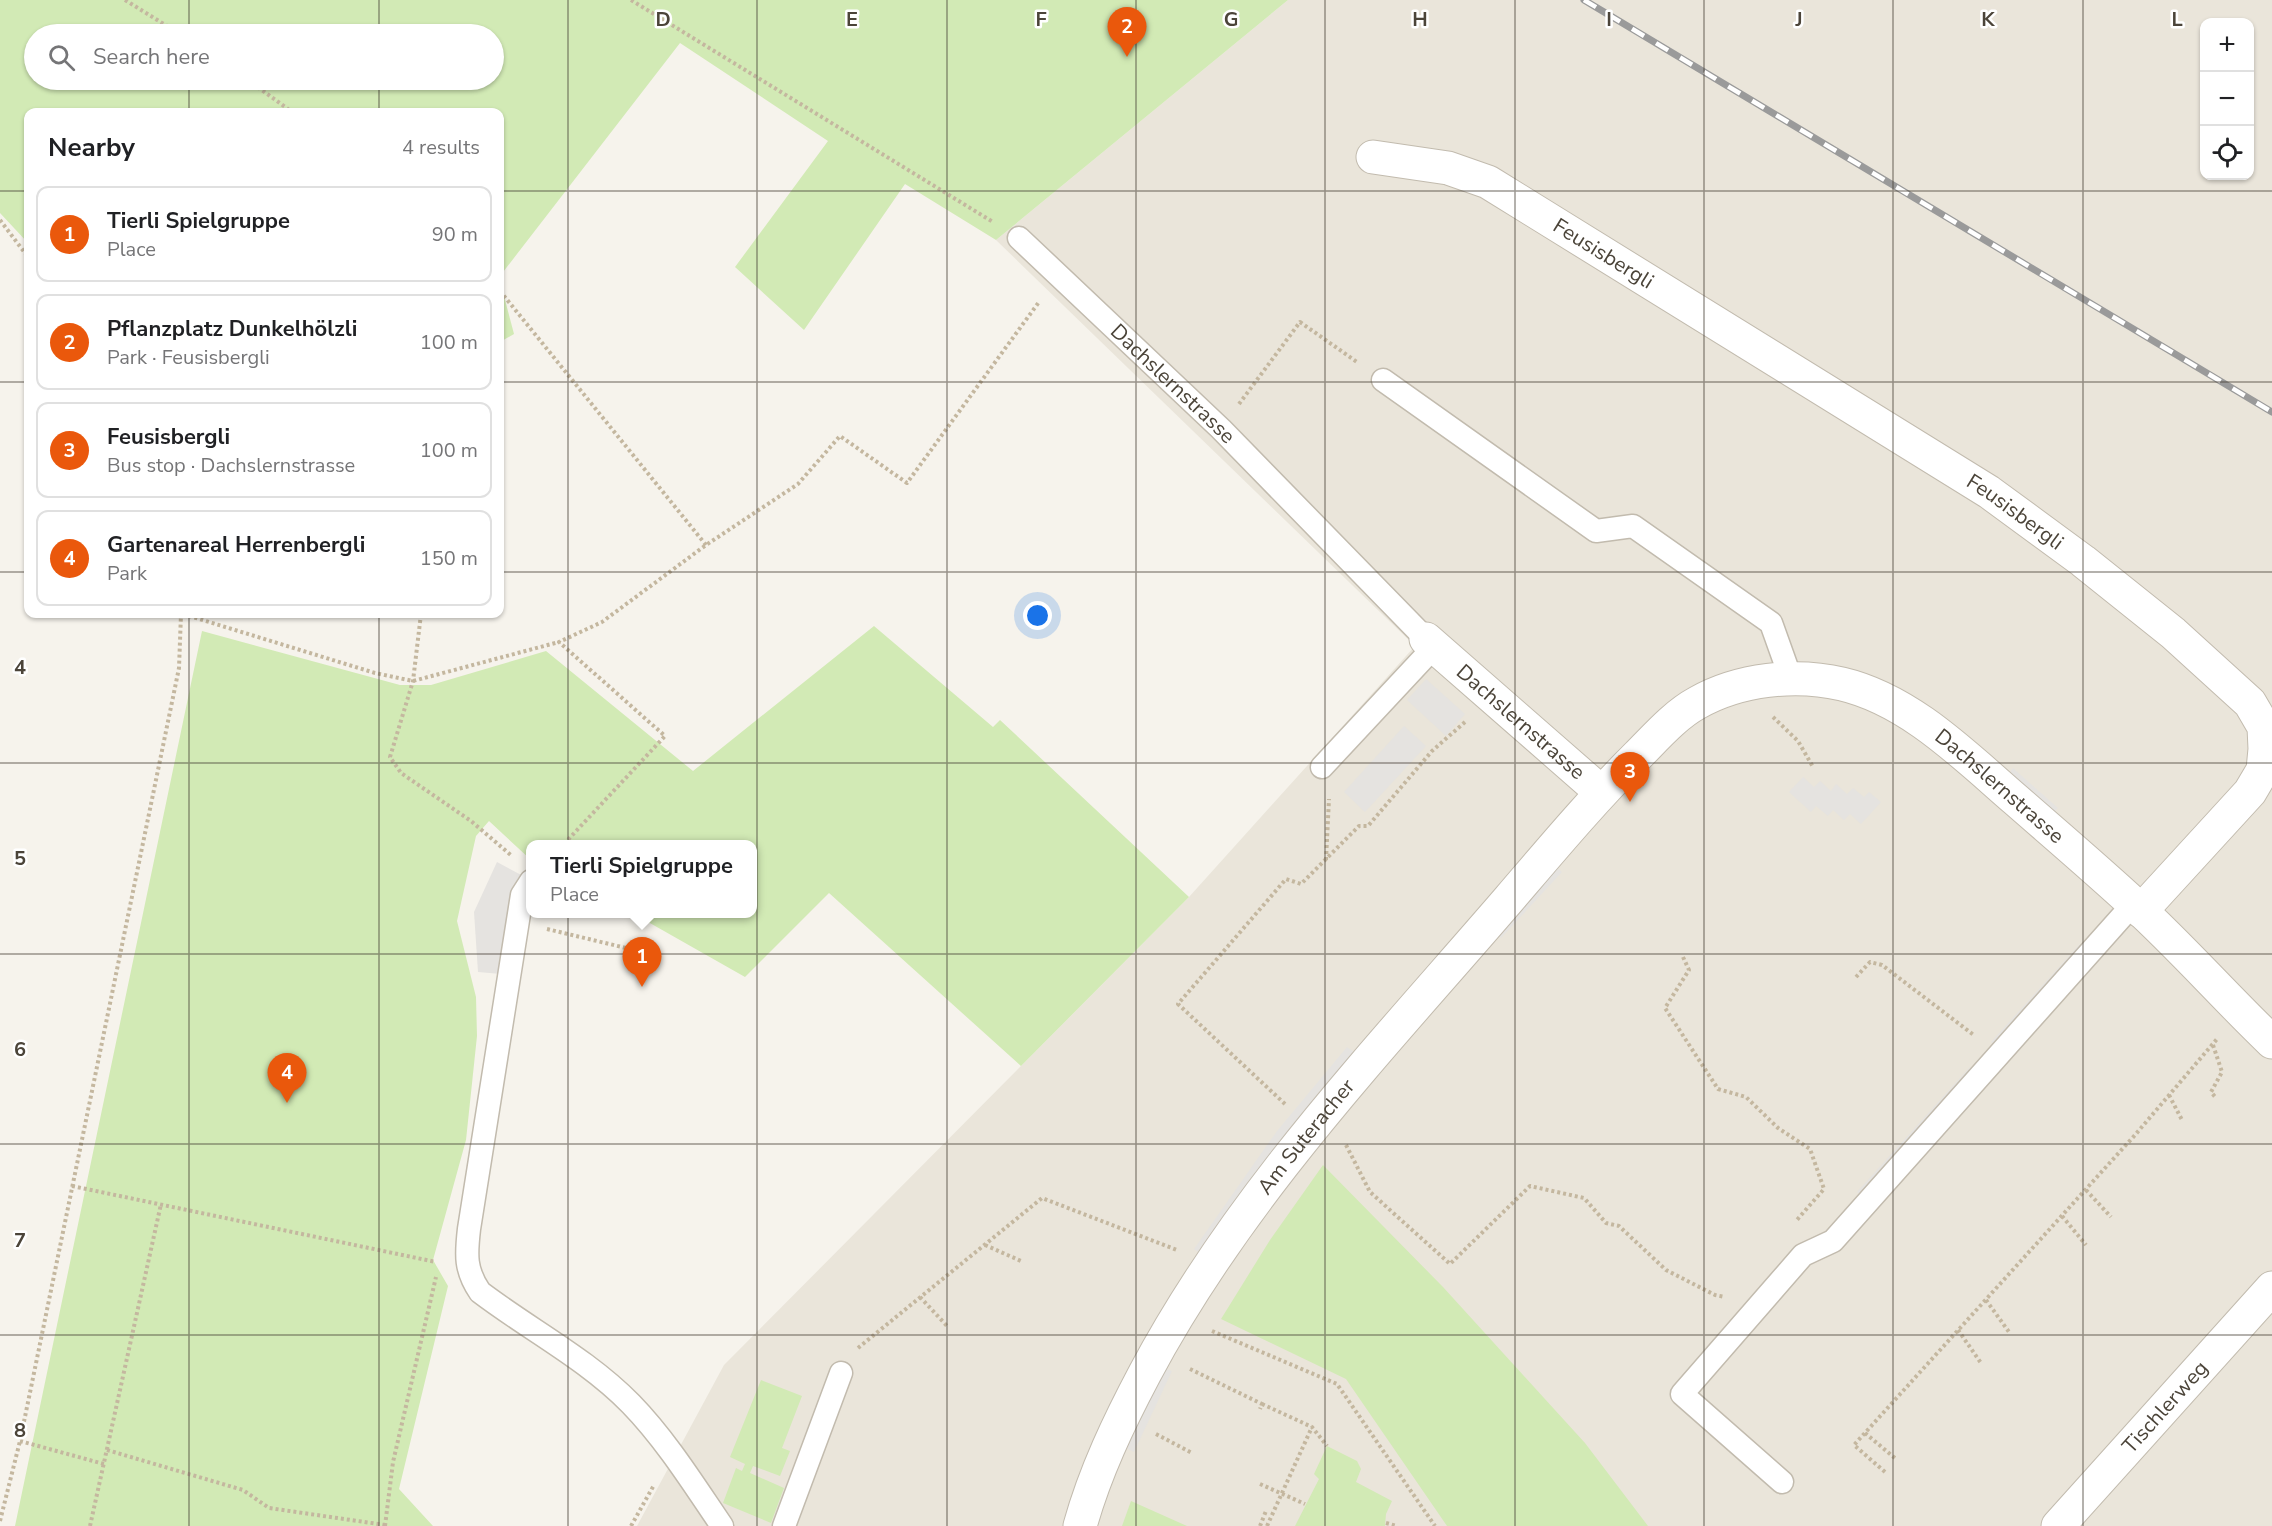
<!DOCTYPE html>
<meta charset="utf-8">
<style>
:root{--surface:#fff;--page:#f2f2f2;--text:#202124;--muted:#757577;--line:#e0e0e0;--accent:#ea580c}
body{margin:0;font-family:"Nunito Sans",sans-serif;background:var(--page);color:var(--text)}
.controls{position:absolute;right:18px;top:18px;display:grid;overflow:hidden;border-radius:12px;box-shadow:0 2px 4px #0004}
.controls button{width:54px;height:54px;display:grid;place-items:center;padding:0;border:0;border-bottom:2px solid var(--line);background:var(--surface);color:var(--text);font:30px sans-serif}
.you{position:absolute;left:1038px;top:616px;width:21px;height:21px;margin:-15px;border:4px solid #fff;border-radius:50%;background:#1a73e8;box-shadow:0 0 0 9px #1a73e833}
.badge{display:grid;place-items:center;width:39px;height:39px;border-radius:50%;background:var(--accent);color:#fff;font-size:20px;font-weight:700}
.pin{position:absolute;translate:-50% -50px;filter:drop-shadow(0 2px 3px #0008)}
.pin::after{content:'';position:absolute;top:32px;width:21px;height:18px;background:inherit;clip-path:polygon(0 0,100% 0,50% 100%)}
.popup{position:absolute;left:526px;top:840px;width:231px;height:78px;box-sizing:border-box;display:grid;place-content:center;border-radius:12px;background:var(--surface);filter:drop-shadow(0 2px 4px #0005);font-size:20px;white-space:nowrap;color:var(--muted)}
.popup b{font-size:22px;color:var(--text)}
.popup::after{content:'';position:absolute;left:50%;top:100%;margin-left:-12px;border:12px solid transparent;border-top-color:var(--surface)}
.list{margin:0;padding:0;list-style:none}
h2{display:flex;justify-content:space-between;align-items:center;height:78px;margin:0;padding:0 24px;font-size:26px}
h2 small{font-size:20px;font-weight:400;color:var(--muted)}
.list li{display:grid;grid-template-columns:39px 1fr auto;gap:18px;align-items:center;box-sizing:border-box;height:96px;margin:0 12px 12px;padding:0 12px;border:2px solid var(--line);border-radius:12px}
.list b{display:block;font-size:22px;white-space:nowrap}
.list p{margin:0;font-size:20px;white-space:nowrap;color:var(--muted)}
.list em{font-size:20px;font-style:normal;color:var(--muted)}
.icon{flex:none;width:33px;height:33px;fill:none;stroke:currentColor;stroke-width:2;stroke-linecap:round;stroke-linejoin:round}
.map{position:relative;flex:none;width:2272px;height:1526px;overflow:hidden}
.search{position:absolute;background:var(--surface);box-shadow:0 2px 4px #0004;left:24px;top:24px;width:480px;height:66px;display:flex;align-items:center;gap:15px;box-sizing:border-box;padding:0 21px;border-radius:33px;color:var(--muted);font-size:22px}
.panel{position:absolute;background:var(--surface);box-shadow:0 2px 4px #0004;left:24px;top:108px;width:480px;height:510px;border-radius:12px}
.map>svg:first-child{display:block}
.residential{fill:#eae5da;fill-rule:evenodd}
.green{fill:#d2eab5;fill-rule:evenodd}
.parking{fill:#e5e3e0}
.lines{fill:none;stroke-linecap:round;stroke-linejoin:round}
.lane-casing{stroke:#c2bbae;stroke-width:25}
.street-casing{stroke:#c2bbae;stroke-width:35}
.path{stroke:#c4b79f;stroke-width:4;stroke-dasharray:3 3;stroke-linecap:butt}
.lane{stroke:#fff;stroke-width:22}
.street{stroke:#fff;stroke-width:33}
.rail-casing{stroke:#9a9a9a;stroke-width:7}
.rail{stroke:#fff;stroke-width:4.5;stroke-dasharray:14;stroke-linecap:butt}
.grid{fill:none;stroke:#4b4439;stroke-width:1.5;stroke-opacity:0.55}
.labels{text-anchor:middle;stroke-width:5;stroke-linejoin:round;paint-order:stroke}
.street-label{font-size:21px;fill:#4b4439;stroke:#fff}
.grid-label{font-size:20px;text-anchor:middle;font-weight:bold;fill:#4b4439;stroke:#fff;stroke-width:5;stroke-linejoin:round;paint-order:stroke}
</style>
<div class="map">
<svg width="2272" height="1526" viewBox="0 0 2272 1526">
<rect width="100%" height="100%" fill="#f6f3ec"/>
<path class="residential" d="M 1288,0 L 2272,0 L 2272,1526 L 637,1526 L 724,1365 L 1189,897 L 1415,646 L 996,240 ZM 2204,22 L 2250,22 L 2250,176 L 2204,176 Z"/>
<g class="green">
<path d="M 0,0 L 1288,0 L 996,240 L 905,184 L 804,330 L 735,267 L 828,141 L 680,43 L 500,276 L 500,112 L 28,112 L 28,243 L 0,213 ZM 34,34 L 494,34 L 494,80 L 34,80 Z"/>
<polygon points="500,281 514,334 500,342"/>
<polygon points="874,626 993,727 1000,720 1189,897 1021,1066 829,893 745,977 634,914 753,914 753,844 531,844 531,860 489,821 476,836 457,921 476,997 477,1036 466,1140 433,1260 448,1286 399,1489 433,1526 15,1526 202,631 400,685 431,685 546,651 693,771"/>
<polygon points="1323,1165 1443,1287 1585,1443 1648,1526 1447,1526 1346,1379 1221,1319 1270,1240"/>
<polygon points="761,1380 802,1396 782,1448 790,1451 780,1476 753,1466 750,1473 784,1488 771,1523 723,1503 736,1468 742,1471 745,1464 730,1457"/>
<polygon points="1327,1446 1357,1461 1361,1469 1356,1482 1392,1501 1386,1514 1385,1526 1295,1526 1319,1479 1314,1474"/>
<polygon points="1131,1501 1187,1526 1122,1526"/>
</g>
<g class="parking">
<polygon points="1426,679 1465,714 1446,736 1407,700"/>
<polygon points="1404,726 1426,746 1365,812 1344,792"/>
<polygon points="2013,768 2058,808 2050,816 2006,777"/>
<polygon points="1803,777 1814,787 1820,781 1831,791 1836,784 1847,794 1853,788 1864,797 1869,792 1881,802 1861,824 1850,814 1844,820 1833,810 1828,816 1816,806 1811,812 1789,792"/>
<polygon points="497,862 525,877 501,974 478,972 474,912"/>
<polygon points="1553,864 1562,872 1501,938 1493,930"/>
<polygon points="2080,944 2089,951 2000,1050 1991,1042"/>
<polygon points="1347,1047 1357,1054 1204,1256 1194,1249 1277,1131"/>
<polygon points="1970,1067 1978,1074 1865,1200 1857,1192"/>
<polygon points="1162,1367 1172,1371 1134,1452 1124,1447"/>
</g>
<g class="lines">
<defs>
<g id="lane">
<path id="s1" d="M 1019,238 L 1221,429 L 1426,639"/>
<polyline points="1383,380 1596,531 1633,526 1771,623 1791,679"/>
<polyline points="1322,767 1434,647"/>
<path d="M 531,881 L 522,895 L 469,1229 C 466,1255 465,1270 480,1292 C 530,1330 587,1359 631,1404 C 666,1440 694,1485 722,1526"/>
<polyline points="1782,1482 1682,1394 1803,1255 1833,1241 2134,903"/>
<polyline points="784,1526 841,1373"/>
</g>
<g id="street">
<path id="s2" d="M 1373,157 L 1448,168 L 1488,182 L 1989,492 L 2083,561 L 2173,633 L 2250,703 L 2264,727 L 2265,749 L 2263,770 L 2250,792 L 2141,911"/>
<path id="s3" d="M 1426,639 L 1601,792"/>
<path id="s4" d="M 1080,1526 C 1095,1472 1119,1422 1145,1373 C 1239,1196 1379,1050 1509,899 C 1551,850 1592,801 1638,755 C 1656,737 1675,715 1697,703 C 1739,679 1796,673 1842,684 C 1910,700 1965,756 2016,800 C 2056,835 2096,869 2135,905 C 2182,948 2225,997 2272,1042"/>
<path id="s5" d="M 2058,1526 L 2272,1288"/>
</g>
</defs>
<use href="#lane" class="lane-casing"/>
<use href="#street" class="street-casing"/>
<g class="path">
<polyline points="125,0 180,34"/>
<polyline points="631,0 993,222"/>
<polyline points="248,80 292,112"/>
<polyline points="0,220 28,257"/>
<polyline points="500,291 706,545"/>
<polyline points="1239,404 1300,322 1357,362"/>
<polyline points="183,614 375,673 413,681 559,642"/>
<polyline points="421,614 413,681 390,757 401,773 471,821 512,856"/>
<polyline points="1773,717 1798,741 1813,767"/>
<polyline points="564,844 665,736 559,642 602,622 706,545 798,484 840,436 907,483 1039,302"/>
<polyline points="1326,860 1329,799"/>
<polyline points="547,929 651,954"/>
<polyline points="1683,957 1689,970 1665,1008 1718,1089 1746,1097 1778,1128 1810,1149 1824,1189 1796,1221"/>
<polyline points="1856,977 1870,962 1882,965 1975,1036"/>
<polyline points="2213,1045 2222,1072 2211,1092 2216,1098"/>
<polyline points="2169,1095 2182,1120"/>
<polyline points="1285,1104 1178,1004 1286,879 1301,884 1359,826 1368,826 1432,751 1465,722"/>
<polyline points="1346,1145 1370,1192 1450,1264 1530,1186 1584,1198 1606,1223 1619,1226 1666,1270 1715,1295 1725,1297"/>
<polyline points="72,1186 436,1262"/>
<polyline points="2086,1190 2111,1217"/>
<polyline points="2062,1216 2086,1245"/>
<polyline points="985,1245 1021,1261"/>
<polyline points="920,1297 948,1327"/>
<polyline points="1986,1300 2009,1332"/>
<polyline points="1958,1330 1981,1363"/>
<polyline points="1212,1331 1337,1384 1435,1526"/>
<polyline points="858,1348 1042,1198 1177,1250"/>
<polyline points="1190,1369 1262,1404 1260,1409"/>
<polyline points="1262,1404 1312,1427 1327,1446"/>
<polyline points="1865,1433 1896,1459"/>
<polyline points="1156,1434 1192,1453"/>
<polyline points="20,1441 104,1464"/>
<polyline points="107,1450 243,1490 269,1508 385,1525"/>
<polyline points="1885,1472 1854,1445 2135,1135 2217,1039"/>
<polyline points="1260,1484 1305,1504"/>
<polyline points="0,1521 20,1441 179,668 181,614"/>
<polyline points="1386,1523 1397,1526"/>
<polyline points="90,1526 161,1204"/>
<polyline points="385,1526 393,1462 436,1277"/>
<polyline points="631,1526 654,1485"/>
<polyline points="1260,1526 1266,1511"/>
<polyline points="1267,1526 1312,1427"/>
</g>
<use href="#lane" class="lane"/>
<use href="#street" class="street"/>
<defs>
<polyline id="rail" points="1584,0 2272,412"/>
</defs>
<use href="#rail" class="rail-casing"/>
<use href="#rail" class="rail"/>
</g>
<path class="grid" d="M 189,0 L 189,34M 379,0 L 379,34M 568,0 L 568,1526M 757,0 L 757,1526M 947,0 L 947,1526M 1136,0 L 1136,1526M 1325,0 L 1325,1526M 1515,0 L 1515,1526M 1704,0 L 1704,1526M 1893,0 L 1893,1526M 2083,0 L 2083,1526M 189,80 L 189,112M 379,80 L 379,112M 0,191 L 28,191M 500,191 L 2272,191M 0,382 L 28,382M 500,382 L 2272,382M 0,572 L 28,572M 500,572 L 2272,572M 189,614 L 189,1526M 379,614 L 379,1526M 0,763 L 2272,763M 0,954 L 2272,954M 0,1144 L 2272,1144M 0,1335 L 2272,1335"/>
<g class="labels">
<g class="street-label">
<text dy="7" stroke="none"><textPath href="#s2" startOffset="254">Feusisbergli</textPath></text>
<text dy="7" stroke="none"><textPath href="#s1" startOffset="212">Dachslernstrasse</textPath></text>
<text dy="7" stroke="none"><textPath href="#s2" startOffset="740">Feusisbergli</textPath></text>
<text dy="7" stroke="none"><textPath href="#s3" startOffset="126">Dachslernstrasse</textPath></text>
<text dy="7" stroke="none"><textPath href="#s4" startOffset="1377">Dachslernstrasse</textPath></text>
<text dy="7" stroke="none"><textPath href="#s4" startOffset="453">Am Suteracher</textPath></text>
<text dy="7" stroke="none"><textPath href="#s5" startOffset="160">Tischlerweg</textPath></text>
</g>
</g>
<g class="grid-label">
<text x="663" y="26">D</text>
<text x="852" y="26">E</text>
<text x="1041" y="26">F</text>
<text x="1231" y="26">G</text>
<text x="1420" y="26">H</text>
<text x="1609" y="26">I</text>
<text x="1799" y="26">J</text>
<text x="1988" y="26">K</text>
<text x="2177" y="26">L</text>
<text x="20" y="674">4</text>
<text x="20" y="865">5</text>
<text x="20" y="1056">6</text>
<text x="20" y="1247">7</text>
<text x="20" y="1437">8</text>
</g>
</svg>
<div class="controls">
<button>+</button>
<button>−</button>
<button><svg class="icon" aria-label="locate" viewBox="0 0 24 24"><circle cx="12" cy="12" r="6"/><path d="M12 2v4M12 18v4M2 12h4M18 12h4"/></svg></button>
</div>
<div class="you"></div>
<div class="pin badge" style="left:642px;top:987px">1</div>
<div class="popup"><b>Tierli Spielgruppe</b>Place</div>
<div class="pin badge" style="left:1127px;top:57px">2</div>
<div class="pin badge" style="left:1630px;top:802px">3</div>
<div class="pin badge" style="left:287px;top:1103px">4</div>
<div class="search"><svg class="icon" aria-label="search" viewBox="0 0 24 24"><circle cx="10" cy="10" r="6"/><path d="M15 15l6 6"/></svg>Search here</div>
<section class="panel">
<h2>Nearby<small>4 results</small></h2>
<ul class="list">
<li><span class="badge">1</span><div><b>Tierli Spielgruppe</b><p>Place</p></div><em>90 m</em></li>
<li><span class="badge">2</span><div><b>Pflanzplatz Dunkelhölzli</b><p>Park · Feusisbergli</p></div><em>100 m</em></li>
<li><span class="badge">3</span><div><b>Feusisbergli</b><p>Bus stop · Dachslernstrasse</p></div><em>100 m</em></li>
<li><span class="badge">4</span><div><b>Gartenareal Herrenbergli</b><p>Park</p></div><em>150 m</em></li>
</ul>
</section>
</div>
